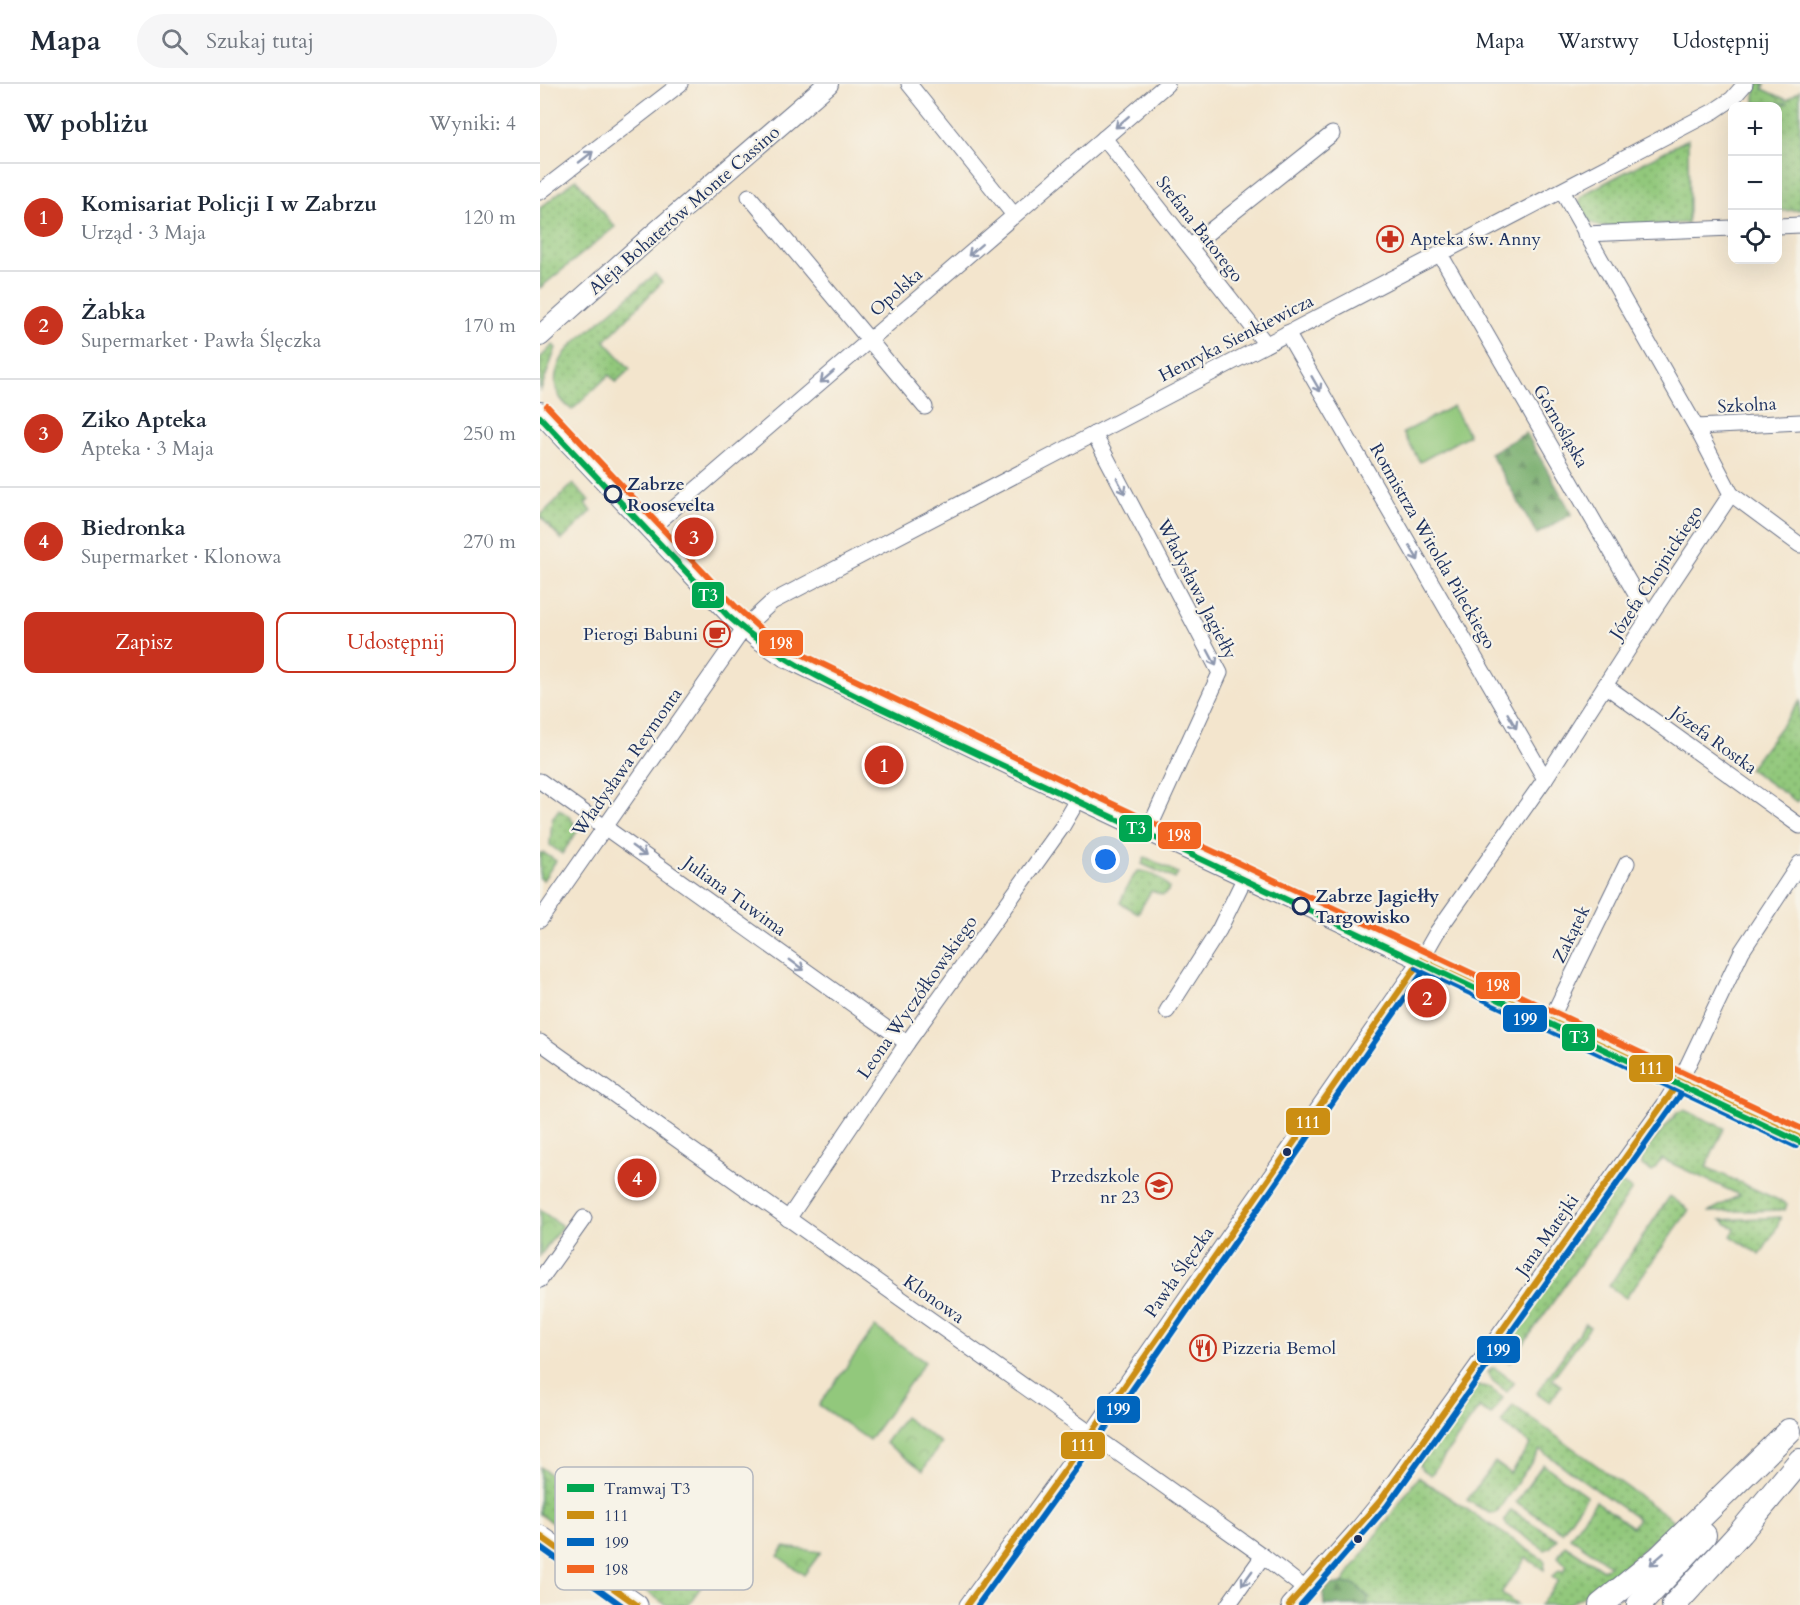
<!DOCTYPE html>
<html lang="pl">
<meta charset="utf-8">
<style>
:root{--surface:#fff;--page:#f6f6f7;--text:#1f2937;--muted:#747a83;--line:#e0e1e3;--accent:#c8321e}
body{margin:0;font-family:Cardo,serif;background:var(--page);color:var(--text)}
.controls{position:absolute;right:18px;top:18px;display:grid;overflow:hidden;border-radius:12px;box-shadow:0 6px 24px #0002}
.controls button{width:54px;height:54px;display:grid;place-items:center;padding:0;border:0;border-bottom:2px solid var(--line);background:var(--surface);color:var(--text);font:30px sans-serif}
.you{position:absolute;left:566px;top:776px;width:21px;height:21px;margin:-15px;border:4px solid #fff;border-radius:50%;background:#1a73e8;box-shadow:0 0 0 9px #1a73e833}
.badge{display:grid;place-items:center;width:39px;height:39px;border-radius:50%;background:var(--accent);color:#fff;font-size:20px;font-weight:700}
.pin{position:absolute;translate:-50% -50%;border:3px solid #fff;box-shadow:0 2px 6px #0006}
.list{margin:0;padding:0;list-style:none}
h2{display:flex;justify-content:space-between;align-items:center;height:78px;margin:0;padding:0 24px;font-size:26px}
h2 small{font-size:20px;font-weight:400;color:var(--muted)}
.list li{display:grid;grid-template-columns:39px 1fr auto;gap:18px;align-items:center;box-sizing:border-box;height:108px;padding:0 24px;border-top:2px solid var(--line)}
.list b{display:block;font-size:22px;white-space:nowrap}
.list p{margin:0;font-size:20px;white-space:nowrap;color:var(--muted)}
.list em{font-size:20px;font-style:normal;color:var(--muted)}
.actions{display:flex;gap:12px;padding:18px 24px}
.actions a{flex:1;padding:14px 0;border:2px solid var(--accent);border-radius:12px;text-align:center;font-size:21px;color:var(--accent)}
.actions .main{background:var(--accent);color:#fff}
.icon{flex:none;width:33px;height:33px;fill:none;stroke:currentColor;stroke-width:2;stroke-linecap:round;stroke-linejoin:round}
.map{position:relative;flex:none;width:1260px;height:1521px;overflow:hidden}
header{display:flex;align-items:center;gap:36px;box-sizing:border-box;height:84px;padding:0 30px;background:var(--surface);border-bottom:2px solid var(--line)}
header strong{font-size:28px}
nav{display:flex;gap:33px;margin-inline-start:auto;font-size:21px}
.search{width:420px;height:54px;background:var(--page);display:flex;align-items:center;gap:15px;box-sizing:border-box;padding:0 21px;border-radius:33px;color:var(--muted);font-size:22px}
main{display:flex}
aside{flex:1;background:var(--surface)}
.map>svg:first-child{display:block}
.grass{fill:url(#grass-dots);stroke:#567c6c;stroke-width:1.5}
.forest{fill:url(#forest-firs);stroke:#486e64;stroke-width:1.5}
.park{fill:url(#park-crowns);stroke:#567c6c;stroke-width:1.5}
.garden{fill:#92c87b;stroke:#567c6c;stroke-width:1.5}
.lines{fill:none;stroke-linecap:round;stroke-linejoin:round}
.minor-casing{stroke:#676f85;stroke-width:17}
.tertiary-casing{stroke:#676f85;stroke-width:22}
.secondary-casing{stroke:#676f85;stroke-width:23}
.primary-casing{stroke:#676f85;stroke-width:26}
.minor{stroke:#fff;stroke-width:15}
.tertiary{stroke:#fff;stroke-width:20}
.secondary{stroke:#fff;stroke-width:21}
.primary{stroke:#fff;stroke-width:24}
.bus-1-casing{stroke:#f7f3e8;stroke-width:10}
.bus-2-casing{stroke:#f7f3e8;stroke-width:10}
.bus-3-casing{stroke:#f7f3e8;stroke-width:10}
.bus-1{stroke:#cb8e13;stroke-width:6}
.bus-2{stroke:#0065bd;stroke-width:6}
.bus-3{stroke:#f26522;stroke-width:6}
.tram-1-casing{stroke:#f7f3e8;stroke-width:10}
.tram-1{stroke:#00a651;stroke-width:6}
.oneway{stroke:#8d97ae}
.stop-dot{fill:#f7f3e8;stroke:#1b2f5e;stroke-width:3}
.bus-dot{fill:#1b2f5e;stroke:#f7f3e8;stroke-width:2}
.labels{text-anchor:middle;stroke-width:4.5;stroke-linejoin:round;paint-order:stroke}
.street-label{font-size:18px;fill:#1b2f5e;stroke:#f7f3e8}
.poi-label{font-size:18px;fill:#1b2f5e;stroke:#f7f3e8;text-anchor:start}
.stop-label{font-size:18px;font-weight:bold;fill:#1b2f5e;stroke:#f7f3e8;text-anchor:start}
.key{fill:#f7f3e8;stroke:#b5b8bf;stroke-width:1.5}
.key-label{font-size:16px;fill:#1b2f5e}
.line-badge{stroke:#f7f3e8;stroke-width:2}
.badge-label{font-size:16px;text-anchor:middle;font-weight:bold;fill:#fff}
</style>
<header>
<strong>Mapa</strong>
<div class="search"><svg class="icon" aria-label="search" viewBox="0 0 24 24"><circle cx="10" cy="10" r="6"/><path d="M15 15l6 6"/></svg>Szukaj tutaj</div>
<nav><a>Mapa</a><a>Warstwy</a><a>Udostępnij</a></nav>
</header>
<main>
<aside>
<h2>W pobliżu<small>Wyniki: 4</small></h2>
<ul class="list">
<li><span class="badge">1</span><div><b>Komisariat Policji I w Zabrzu</b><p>Urząd · 3 Maja</p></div><em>120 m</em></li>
<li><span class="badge">2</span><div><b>Żabka</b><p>Supermarket · Pawła Ślęczka</p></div><em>170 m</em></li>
<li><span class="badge">3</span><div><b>Ziko Apteka</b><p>Apteka · 3 Maja</p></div><em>250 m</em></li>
<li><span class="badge">4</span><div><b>Biedronka</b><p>Supermarket · Klonowa</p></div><em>270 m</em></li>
</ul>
<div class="actions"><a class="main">Zapisz</a><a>Udostępnij</a></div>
</aside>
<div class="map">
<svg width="1260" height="1521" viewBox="0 0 1260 1521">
<defs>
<pattern id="grass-dots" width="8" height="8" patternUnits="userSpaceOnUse" patternTransform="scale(1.5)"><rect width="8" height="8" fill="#92c87b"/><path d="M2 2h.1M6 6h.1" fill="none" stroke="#76a368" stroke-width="1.8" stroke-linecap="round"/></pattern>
<pattern id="forest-firs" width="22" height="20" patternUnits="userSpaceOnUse" patternTransform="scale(1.5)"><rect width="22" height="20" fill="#75ac6b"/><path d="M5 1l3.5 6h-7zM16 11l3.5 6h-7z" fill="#5f8c5b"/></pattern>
<pattern id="park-crowns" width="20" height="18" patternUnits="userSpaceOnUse" patternTransform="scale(1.5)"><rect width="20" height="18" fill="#92c87b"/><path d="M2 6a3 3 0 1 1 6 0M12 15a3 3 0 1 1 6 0" fill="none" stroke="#76a368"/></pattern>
</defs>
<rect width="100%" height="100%" fill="#f7f3e8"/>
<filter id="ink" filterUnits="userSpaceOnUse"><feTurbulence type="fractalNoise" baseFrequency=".0167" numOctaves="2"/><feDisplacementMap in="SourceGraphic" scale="12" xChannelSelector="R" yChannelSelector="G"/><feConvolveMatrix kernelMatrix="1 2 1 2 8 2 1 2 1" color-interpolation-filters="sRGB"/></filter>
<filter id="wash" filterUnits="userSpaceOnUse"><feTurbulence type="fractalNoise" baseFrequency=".008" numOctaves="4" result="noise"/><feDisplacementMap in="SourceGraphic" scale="24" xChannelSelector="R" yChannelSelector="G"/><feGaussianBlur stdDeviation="1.35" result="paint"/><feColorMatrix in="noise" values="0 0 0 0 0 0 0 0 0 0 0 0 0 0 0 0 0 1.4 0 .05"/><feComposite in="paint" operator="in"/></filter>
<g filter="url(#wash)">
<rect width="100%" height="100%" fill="#f3e5cd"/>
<g class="grass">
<polygon points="1218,0 1225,0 1223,5 1247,16 1260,6 1260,126 1238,127 1238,22 1211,22 1215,20 1249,19 1215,19 1215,7"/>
<polygon points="1148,55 1149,127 1147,139 1060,143 1050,138 1039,119 1040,114 1046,109"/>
<polygon points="36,95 75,143 0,204 0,124"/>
<path d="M 115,190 L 122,198 L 65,257 L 90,285 L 76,298 L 69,291 L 32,326 C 27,322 22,317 19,312 C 9,294 21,271 34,259 Z"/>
<polygon points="13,261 16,264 0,308 0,274"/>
<polygon points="33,400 49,416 45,420 52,427 22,456 0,432"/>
<polygon points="1260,617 1260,714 1257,718 1209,685"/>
<polygon points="19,725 30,733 38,746 22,770 10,761 12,735"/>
<polygon points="0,769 4,769 16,777 3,796 0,794"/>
<polygon points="605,773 638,789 635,795 602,780"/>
<path d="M 597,787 C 608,786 622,794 629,804 L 628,807 L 623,811 L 611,807 L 598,829 L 580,819 L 588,801 Z"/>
<polygon points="1144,1026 1184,1044 1166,1083 1247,1120 1245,1126 1168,1128 1200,1111 1122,1075 1112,1088 1102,1081 1102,1071 1138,1028"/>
<polygon points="1080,1098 1092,1106 970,1279 963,1263"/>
<polygon points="1130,1112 1149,1126 1086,1214 1069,1202"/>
<polygon points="1241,1133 1234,1149 1220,1171 1191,1152 1195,1145 1181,1136"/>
<polygon points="1045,1240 1050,1243 1012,1295 1021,1302 1010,1318 997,1309"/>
<polygon points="951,1284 955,1284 974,1298 967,1308 953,1297 948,1288"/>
<polygon points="936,1301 948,1303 963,1314 951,1331 939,1324 891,1391 882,1385 879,1380"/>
<path d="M 973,1321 L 1134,1437 C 1104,1463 1064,1506 1028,1520 C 1020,1521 1008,1521 1000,1521 L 1018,1497 L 1012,1493 L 1020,1486 L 1023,1488 L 1027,1482 L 1018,1473 L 1025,1461 L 1063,1486 L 1070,1481 L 1030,1453 L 1056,1417 L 1092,1443 L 1098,1435 L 1000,1366 L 956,1429 L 949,1429 L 927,1416 L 955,1378 L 970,1389 L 991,1360 L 961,1339 Z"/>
<polygon points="1003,1380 1047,1412 1022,1448 976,1418"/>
<polygon points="0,1383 163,1500 148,1521 126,1521 0,1430"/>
<polygon points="878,1393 1005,1477 1004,1486 986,1474 961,1509 977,1521 826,1521 828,1514 802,1499"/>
<polygon points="971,1426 1017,1455 1010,1464 1005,1466 966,1440 964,1436"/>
</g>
<g class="forest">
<polygon points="986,349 1032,430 997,450 950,369"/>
<polygon points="802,1499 816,1501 829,1514 826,1521 784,1521 783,1508 791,1501"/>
</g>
<g class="park">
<polygon points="0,1126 22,1142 0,1172"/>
<polygon points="364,1333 401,1359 383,1386 345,1359"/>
<polygon points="244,1463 281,1468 264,1491 238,1472"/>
</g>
<g class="garden">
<polygon points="913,322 929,351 880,378 863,349"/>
<polygon points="335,1243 385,1278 329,1356 279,1321"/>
</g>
</g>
<g filter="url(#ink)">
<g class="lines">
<defs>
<g id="minor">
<polyline points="369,0 474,131"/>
<polyline points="564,54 726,260"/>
<polyline points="0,108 140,0"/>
<polyline points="209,112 385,323"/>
<polyline points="1238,142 1260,141"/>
<polyline points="1045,150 1192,144"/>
<polyline points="651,162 792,50"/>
<polyline points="900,170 1109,533"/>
<polyline points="747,249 1005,695"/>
<polyline points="1156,343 1260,338"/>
<polyline points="554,350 680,589 608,747"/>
<polyline points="1191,410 1260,461"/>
<polyline points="110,445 627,0"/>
<polyline points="1066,602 1260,742"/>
<polyline points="0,697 367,959"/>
<polyline points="0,836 205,543 232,518 1174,27 1192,15 1205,0"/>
<polyline points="627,927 679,846 705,793"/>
<polyline points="1010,937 1087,779"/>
<polyline points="0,958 723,1472 764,1504"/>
<polyline points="248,1135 367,959 522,743 539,714"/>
<polyline points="0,1196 44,1134"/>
<polyline points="427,1521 551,1350 881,876 897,848 1005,695 1109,533 1191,410 1156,343 1022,107"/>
<polyline points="688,1521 723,1472"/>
<polyline points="749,1521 818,1444 840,1417 1124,1021 1145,987 1202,867 1260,779"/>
</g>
<g id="tertiary">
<polyline points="0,252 115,149 288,0"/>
<polyline points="0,328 190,530 219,555 244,572 539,714 1260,1054"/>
</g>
<polyline id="secondary" points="0,1452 97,1521"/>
<g id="primary">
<polyline points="1061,1521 1119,1474 1249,1347"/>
<polyline points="1099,1521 1164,1451"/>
<polyline points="1134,1521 1200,1449 1260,1377"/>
</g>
</defs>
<use href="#minor" class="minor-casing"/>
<use href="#tertiary" class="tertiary-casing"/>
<use href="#secondary" class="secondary-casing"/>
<use href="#primary" class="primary-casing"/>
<use href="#minor" class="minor"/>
<use href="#tertiary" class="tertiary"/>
<use href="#secondary" class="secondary"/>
<use href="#primary" class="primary"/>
<defs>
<g id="bus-1">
<polyline points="881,876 1260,1054"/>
<polyline points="0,1452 97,1521"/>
<polyline points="427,1521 551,1350 881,876"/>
<polyline points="749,1521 840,1417 1139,998"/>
</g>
<g id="bus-2">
<polyline points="877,884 1256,1062"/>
<polyline points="0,1463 81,1521"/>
<polyline points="438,1521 558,1355 888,881"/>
<polyline points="761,1521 847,1422 1146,1003"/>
</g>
<polyline id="bus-3" points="7,322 196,523 224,548 249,564 543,706 1260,1044"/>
</defs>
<use href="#bus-1" class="bus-1-casing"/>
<use href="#bus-2" class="bus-2-casing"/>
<use href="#bus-3" class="bus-3-casing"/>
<use href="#bus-1" class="bus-1"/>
<use href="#bus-2" class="bus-2"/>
<use href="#bus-3" class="bus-3"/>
<defs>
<path id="tram-1" d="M 0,333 L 188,532 C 231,570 279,594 330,619 L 1260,1058"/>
</defs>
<use href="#tram-1" class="tram-1-casing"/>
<use href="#tram-1" class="tram-1"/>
</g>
<defs><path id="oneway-shaft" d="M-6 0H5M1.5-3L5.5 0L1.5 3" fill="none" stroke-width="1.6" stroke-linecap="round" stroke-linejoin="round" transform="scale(1.5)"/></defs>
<g class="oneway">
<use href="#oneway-shaft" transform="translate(582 38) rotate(139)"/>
<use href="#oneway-shaft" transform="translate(46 73) rotate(-38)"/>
<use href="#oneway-shaft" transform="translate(435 166) rotate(139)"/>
<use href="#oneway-shaft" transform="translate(287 293) rotate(139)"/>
<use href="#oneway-shaft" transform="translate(776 300) rotate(60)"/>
<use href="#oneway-shaft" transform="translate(581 402) rotate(62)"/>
<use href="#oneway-shaft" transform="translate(874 469) rotate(60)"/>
<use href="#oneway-shaft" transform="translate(672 574) rotate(62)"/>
<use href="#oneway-shaft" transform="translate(972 637) rotate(60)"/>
<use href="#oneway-shaft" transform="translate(99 767) rotate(36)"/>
<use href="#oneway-shaft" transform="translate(257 881) rotate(36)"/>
<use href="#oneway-shaft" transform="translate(1117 1475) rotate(139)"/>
<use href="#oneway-shaft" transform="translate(707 1494) rotate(126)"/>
</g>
</g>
<defs>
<symbol id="pharmacy-ring" viewBox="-11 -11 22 22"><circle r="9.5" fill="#f7f3e8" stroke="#c8321e" stroke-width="1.5"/><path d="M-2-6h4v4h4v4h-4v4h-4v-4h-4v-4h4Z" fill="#c8321e"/></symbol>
<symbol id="cafe-ring" viewBox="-11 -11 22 22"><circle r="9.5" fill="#f7f3e8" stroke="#c8321e" stroke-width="1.5"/><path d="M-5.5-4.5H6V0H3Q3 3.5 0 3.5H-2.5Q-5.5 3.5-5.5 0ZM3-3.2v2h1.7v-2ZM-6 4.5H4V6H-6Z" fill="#c8321e"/></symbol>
<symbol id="school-ring" viewBox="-11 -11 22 22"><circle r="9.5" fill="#f7f3e8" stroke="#c8321e" stroke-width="1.5"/><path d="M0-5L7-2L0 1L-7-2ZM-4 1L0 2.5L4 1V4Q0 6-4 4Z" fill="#c8321e"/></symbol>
<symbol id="restaurant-ring" viewBox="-11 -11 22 22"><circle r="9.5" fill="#f7f3e8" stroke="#c8321e" stroke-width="1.5"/><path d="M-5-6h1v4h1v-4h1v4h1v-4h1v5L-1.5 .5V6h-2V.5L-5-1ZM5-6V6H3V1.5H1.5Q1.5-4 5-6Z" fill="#c8321e"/></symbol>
</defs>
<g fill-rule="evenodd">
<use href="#pharmacy-ring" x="835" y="140" width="30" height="30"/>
<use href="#cafe-ring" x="162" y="535" width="30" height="30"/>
<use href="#school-ring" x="604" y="1087" width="30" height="30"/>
<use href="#restaurant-ring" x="648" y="1249" width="30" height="30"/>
</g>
<g class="stop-dot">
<circle cx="73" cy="410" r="8"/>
<circle cx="761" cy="822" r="8"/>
</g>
<g class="bus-dot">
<circle cx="747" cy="1068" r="5"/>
<circle cx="818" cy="1455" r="5"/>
</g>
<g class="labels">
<g class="street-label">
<text transform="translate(144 126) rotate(-41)" y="6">Aleja Bohaterów Monte Cassino</text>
<text transform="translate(660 145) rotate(52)" y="6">Stefana Batorego</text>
<text transform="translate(356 208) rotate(-41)" y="6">Opolska</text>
<text transform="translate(696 254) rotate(-27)" y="6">Henryka Sienkiewicza</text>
<text transform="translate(1207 321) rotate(-3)" y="6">Szkolna</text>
<text transform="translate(1021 342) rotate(60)" y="6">Górnośląska</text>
<text transform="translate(893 462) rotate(60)" y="6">Rotmistrza Witolda Pileckiego</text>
<text transform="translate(1116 488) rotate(-57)" y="6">Józefa Chojnickiego</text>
<text transform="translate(657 505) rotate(63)" y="6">Władysława Jagiełły</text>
<text transform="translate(1174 656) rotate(36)" y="6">Józefa Rostka</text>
<text transform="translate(87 678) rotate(-55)" y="6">Władysława Reymonta</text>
<text transform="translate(195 812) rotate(36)" y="6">Juliana Tuwima</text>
<text transform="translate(1031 850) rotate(-64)" y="6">Zakątek</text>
<text transform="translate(377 913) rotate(-55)" y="6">Leona Wyczółkowskiego</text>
<text transform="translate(1007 1151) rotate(-55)" y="6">Jana Matejki</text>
<text transform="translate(639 1188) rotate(-55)" y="6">Pawła Ślęczka</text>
<text transform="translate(394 1215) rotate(35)" y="6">Klonowa</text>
</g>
<g class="poi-label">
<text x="870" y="161">Apteka św. Anny</text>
<text x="158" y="556" text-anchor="end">Pierogi Babuni</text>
<text x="600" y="1098" text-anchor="end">Przedszkole<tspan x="600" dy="21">nr 23</tspan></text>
<text x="682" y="1270">Pizzeria Bemol</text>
</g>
<g class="stop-label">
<text x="87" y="406">Zabrze<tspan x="87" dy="21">Roosevelta</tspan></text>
<text x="775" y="818">Zabrze Jagiełły<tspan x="775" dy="21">Targowisko</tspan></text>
</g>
</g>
<rect x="15" y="1383" width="198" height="123" rx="9" class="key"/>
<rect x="27" y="1400" width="27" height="8" fill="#00a651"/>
<rect x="27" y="1427" width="27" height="8" fill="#cb8e13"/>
<rect x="27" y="1454" width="27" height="8" fill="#0065bd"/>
<rect x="27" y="1481" width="27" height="8" fill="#f26522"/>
<g class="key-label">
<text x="64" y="1410">Tramwaj T3</text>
<text x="64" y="1437">111</text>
<text x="64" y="1464">199</text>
<text x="64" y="1491">198</text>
</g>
<g class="line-badge">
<rect x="151" y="497" width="34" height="28" rx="6" fill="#00a651"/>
<rect x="218" y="545" width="46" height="28" rx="6" fill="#f26522"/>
<rect x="578" y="730" width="35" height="29" rx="6" fill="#00a651"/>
<rect x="617" y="737" width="45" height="29" rx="6" fill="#f26522"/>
<rect x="935" y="887" width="46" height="29" rx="6" fill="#f26522"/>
<rect x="962" y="920" width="46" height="29" rx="6" fill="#0065bd"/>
<rect x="1021" y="939" width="35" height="29" rx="6" fill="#00a651"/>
<rect x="1088" y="970" width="46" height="29" rx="6" fill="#cb8e13"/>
<rect x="745" y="1023" width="46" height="29" rx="6" fill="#cb8e13"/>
<rect x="936" y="1251" width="45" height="29" rx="6" fill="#0065bd"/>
<rect x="556" y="1311" width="45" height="29" rx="6" fill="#0065bd"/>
<rect x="520" y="1347" width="46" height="29" rx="6" fill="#cb8e13"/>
</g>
<g class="badge-label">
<text x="168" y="517">T3</text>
<text x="241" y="565">198</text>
<text x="596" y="750">T3</text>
<text x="639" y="757">198</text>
<text x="958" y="907">198</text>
<text x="985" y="941">199</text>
<text x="1039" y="959">T3</text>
<text x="1111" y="990">111</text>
<text x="768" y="1044">111</text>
<text x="958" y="1272">199</text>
<text x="578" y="1331">199</text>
<text x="543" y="1367">111</text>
</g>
</svg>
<div class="controls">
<button>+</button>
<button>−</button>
<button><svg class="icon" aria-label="locate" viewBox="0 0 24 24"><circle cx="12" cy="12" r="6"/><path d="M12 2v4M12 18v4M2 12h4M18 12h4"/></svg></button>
</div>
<div class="you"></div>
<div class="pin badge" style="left:344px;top:681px">1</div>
<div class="pin badge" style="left:887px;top:914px">2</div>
<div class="pin badge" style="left:154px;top:453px">3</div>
<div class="pin badge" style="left:97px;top:1094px">4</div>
</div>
</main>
